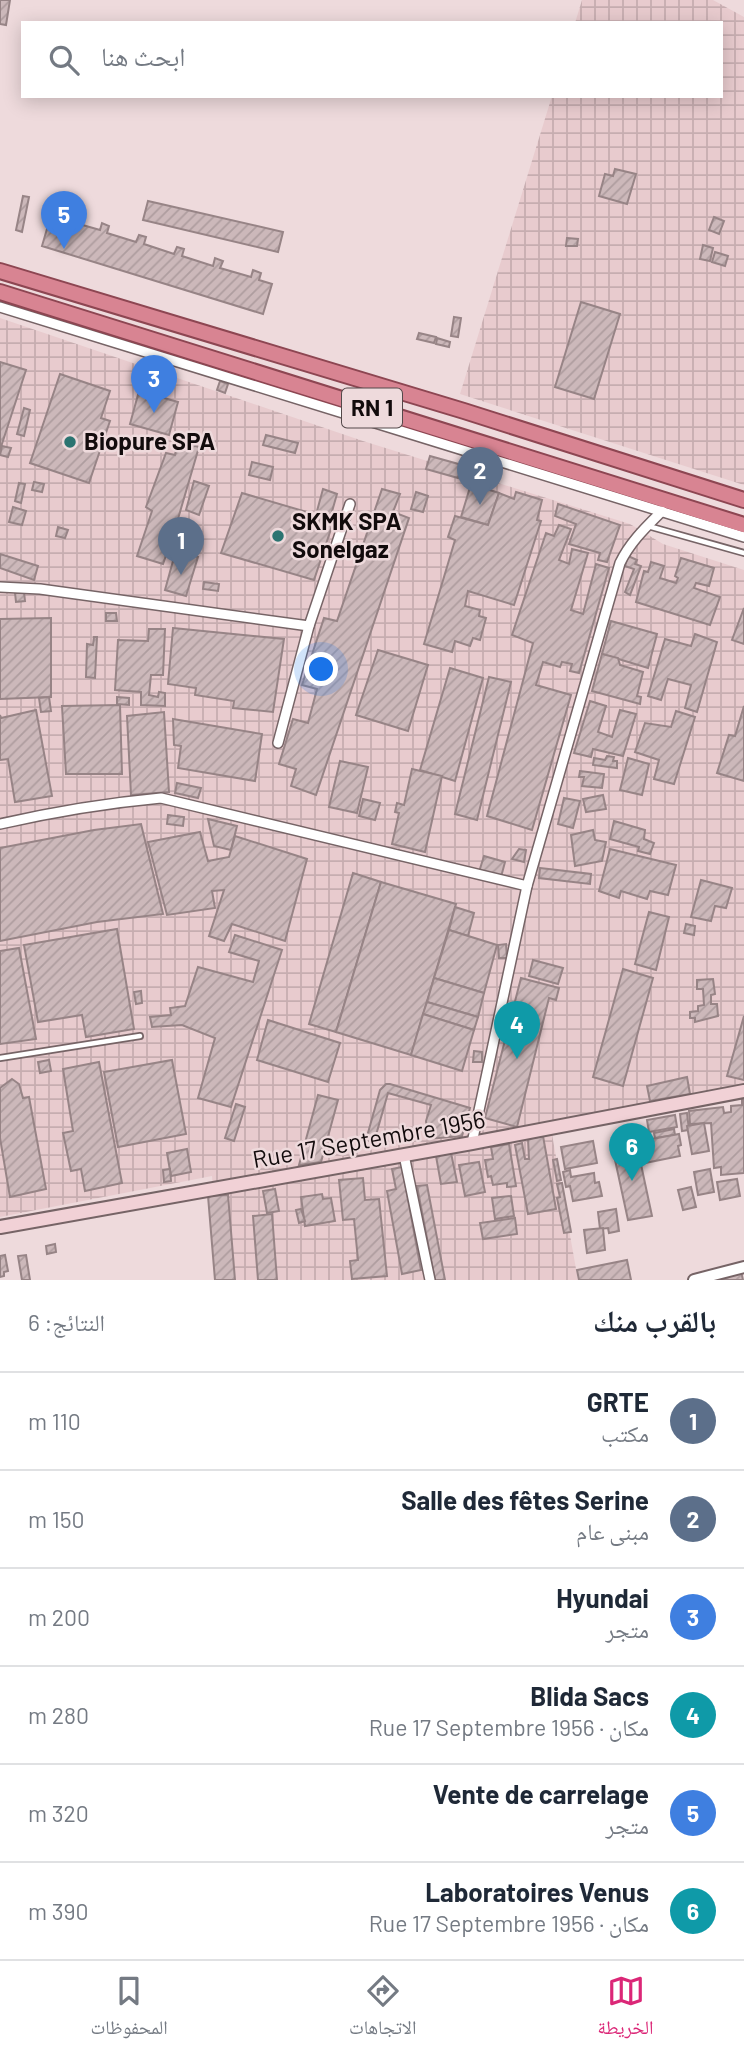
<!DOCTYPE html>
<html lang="ar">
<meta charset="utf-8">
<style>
:root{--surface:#fff;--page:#f6f6f7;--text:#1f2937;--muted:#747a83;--line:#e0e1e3;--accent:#db2777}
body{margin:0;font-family:Barlow,"Noto Naskh Arabic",sans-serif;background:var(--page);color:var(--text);direction:rtl}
.you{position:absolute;left:322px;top:670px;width:24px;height:24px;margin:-18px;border:5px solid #fff;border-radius:50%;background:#1a73e8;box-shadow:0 0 0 10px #1a73e833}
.badge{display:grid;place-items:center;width:46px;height:46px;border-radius:50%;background:var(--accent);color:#fff;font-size:23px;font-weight:700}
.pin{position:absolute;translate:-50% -58px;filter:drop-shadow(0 2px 4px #0008)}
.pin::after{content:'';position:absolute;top:37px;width:24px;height:21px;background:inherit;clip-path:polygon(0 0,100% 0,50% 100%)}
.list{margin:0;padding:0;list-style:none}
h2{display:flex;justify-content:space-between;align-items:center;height:91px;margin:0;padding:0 28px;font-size:30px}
h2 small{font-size:23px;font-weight:400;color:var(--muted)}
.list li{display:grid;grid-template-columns:46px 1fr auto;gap:21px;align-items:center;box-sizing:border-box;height:98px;padding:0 28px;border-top:2px solid var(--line)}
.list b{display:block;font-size:26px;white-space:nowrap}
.list p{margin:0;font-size:23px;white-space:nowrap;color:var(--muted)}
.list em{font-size:23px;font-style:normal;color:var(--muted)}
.icon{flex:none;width:38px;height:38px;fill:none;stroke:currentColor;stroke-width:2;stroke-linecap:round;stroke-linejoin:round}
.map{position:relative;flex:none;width:744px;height:1280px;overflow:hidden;direction:ltr}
.search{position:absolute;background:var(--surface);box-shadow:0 4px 18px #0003;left:21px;right:21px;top:21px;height:77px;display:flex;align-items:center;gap:18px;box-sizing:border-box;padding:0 24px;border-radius:0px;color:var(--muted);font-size:26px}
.sheet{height:679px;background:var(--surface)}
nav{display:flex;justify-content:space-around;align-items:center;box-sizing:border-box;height:98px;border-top:2px solid var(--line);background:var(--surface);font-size:19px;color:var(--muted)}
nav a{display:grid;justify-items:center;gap:4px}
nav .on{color:var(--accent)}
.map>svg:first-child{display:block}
.industrial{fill:url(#industrial-grid)}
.building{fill:url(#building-hatch);stroke:#978486;stroke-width:2}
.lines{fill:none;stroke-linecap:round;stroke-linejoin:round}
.service-casing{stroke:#766466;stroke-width:8}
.minor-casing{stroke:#766466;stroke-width:12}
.tertiary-casing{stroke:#766466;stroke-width:14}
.secondary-casing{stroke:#766466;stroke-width:16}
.trunk-casing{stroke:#8d4652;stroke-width:18}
.service{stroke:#fff;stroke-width:4.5}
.minor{stroke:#fff;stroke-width:9}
.tertiary{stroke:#fff;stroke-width:10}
.secondary{stroke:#f1d1d6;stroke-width:12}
.trunk{stroke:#d88492;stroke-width:14}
.poi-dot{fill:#2b7471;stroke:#eedadc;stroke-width:2.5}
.labels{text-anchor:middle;stroke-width:5;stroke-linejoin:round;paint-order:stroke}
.shield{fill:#eedadc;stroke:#54494a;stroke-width:2}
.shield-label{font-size:23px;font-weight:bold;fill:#120b0c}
.poi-label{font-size:24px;font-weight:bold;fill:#120b0c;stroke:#eedadc;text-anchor:start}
.street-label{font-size:24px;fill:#120b0c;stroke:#eedadc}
</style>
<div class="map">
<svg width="744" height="1280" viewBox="0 0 744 1280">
<defs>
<pattern id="industrial-grid" width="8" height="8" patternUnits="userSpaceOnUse" patternTransform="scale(1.75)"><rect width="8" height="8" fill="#e8cbce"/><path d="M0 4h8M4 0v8" fill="none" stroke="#c6adb0"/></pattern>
<pattern id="building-hatch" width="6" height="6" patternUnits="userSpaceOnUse" patternTransform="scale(1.75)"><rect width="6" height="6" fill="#ccb8ba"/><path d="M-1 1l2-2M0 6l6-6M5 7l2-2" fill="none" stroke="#ae9d9f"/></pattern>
</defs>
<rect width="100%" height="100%" fill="#eedadc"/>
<g class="industrial">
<polygon points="582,0 713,0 744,17 744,485 460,394 552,96 721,96 721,23 575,23"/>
<polygon points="0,318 363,441 630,524 663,544 744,570 744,1085 550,1123 578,1280 218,1280 212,1176 0,1217"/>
</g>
<g class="building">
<polygon points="0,0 10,0 6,25 0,24"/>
<polygon points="615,169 636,174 627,204 599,196 605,174 613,176"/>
<polygon points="23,196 29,197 22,232 16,230"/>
<polygon points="148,201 283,232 278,252 143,220"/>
<polygon points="67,213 74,215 72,222 100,230 102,223 109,226 107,233 136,242 139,235 146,237 144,244 174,254 177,247 184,249 182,256 213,266 215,258 223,261 220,268 251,277 253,270 261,273 259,280 272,284 263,314 42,246 51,215 65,220"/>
<polygon points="714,217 724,221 719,234 709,230"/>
<polygon points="567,238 578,239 577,246 566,246"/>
<polygon points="703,245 713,248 710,261 700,259"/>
<polygon points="715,252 728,256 725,266 712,262"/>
<polygon points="581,302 620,314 594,399 555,387"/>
<polygon points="454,317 461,318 458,337 451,336"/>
<polygon points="419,333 436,337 434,343 417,339"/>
<polygon points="437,338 450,342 449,347 436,344"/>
<polygon points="0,362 26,370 0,450"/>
<polygon points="60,374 110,391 101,418 110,421 89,483 30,463"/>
<polygon points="220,381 228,384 225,393 217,390"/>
<polygon points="139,391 178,402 169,435 130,424"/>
<polygon points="24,408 30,410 24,436 17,434"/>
<polygon points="266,435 298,443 295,453 263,445"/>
<polygon points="179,442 199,447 175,529 189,532 186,542 172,538 163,564 137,556 152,511 146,507 166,453 175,455"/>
<polygon points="2,446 11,448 8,457 0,455"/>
<polygon points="430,456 462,465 458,478 426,469"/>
<polygon points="252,462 273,467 270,480 249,475"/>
<polygon points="194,481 209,486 199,515 186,510"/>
<polygon points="34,482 44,484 42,492 32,490"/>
<polygon points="19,483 25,484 21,503 15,501"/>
<polygon points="471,484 499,493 488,525 461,517"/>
<polygon points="323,489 337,494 331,515 317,511"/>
<polygon points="382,489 400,494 393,512 409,518 316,795 291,786 296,769 279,764 293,719 308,723 317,689 302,685 324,618 337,621"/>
<polygon points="416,492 428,496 423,512 411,509"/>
<polygon points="516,492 542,500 537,520 541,521 514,605 468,591 465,606 480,610 479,616 486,618 480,640 473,638 470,646 455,641 452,652 424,644 455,540 448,537 455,516 488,525 499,493 514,499"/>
<polygon points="242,493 334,520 314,580 221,553"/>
<polygon points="558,504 620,525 607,562 598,560 600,553 569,544 576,524 555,516"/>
<polygon points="13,507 26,511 22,525 9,522"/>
<polygon points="559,525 571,529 559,560 569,564 572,549 588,553 571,610 583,614 596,564 609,568 579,673 570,671 572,664 562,662 560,667 543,662 536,685 571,695 532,830 487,816 533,643 512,635 546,533 554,536"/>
<polygon points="58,527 68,530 65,538 56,536"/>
<polygon points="176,550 198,557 186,596 165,590"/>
<polygon points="0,554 38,566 34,580 0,568"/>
<polygon points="628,556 637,560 635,564 641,566 630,595 625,592 634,569 625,566"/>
<polygon points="681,558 714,568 709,586 696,583 694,588 720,597 710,625 636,602 644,571 648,572 651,562 664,566 660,578 676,583 678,578 675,576"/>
<polygon points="204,582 219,584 218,591 203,589"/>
<polygon points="24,592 25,601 16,602 15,593"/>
<polygon points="744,608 744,644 732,640"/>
<polygon points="106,613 116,613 117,621 106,621"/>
<polygon points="51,618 51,697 0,699 0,619"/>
<polygon points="611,621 657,634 648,668 602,654"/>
<polygon points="173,628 284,639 273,712 233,708 234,701 195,695 196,688 168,684"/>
<polygon points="149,629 165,629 163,675 151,675 149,695 158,697 159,692 165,693 165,706 141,705 141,692 115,690 118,640 148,641"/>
<polygon points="695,634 717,642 697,712 685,708 691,685 668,679 661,700 648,696 665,639 691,646"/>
<polygon points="94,637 97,637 95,678 86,677 87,644 93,645"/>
<polygon points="378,650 428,665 408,731 356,715"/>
<polygon points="602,654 618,658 620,665 643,672 637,696 641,697 640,704 592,691"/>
<polygon points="450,668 483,678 455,781 420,770"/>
<polygon points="489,677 511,682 477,820 455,814"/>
<polygon points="49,697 51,711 41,712 39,698"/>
<polygon points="117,697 129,698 129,705 117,704"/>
<polygon points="590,701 606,706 598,732 612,737 620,710 636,714 623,756 593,749 591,757 574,753"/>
<polygon points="120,705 122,774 66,774 62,706"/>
<polygon points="744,706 744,781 717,773 729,735 735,736"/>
<polygon points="36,710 52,796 15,802 8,759 0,760 0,715 1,718"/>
<polygon points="676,711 695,717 674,784 654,779 659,760 635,752 645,723 671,727"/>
<polygon points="164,712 169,792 131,795 127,716"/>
<polygon points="173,719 262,734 255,781 178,768 181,746 174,745"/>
<polygon points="607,756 614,757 613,761 617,761 617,768 593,765 594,758 605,760"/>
<polygon points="628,758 649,764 642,795 620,790"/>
<polygon points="340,761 368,767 357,813 329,807"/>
<polygon points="412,769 442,776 425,852 392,844 399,813 395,812 397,803 404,805"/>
<polygon points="580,771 604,774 602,788 582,786 584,777 579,777"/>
<polygon points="177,783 201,788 198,798 175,793"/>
<polygon points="603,795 606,809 586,812 583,799"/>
<polygon points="564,798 580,801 573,828 558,824"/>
<polygon points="363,799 380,803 375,820 359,816"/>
<polygon points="168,815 184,817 183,826 167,824"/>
<polygon points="208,819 237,826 231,850 214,846"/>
<polygon points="614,821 645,830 644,839 654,843 650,854 638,851 639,847 610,839"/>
<polygon points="141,824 163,914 97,922 0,941 0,848 94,830"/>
<polygon points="593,830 595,840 606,842 602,861 575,866 571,835"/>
<polygon points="200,832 208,861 229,857 235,836 307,859 285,941 232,924 224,941 209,936 224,890 212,891 215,908 167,915 148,842"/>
<polygon points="519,849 526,850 524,862 512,859"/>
<polygon points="610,849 676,865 668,895 650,891 647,899 621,891 619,898 599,891"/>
<polygon points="484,856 505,862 501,877 479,872"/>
<polygon points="540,868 591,874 590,884 539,878"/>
<polygon points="353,873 381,882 336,1032 309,1024"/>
<polygon points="701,880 732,888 726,908 715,906 711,921 691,917"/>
<polygon points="381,882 456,904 411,1055 336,1032"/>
<polygon points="455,907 474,913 468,936 449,930"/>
<polygon points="649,912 669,917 656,970 635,964"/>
<polygon points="686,924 695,926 694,935 684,933"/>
<polygon points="117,929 134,1029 86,1037 82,1015 38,1022 24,945"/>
<polygon points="449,930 497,945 484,993 434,978"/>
<polygon points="235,935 282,950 231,1107 198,1098 215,1038 182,1025 152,1027 150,1017 171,1015 170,1008 185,1006 198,967 253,982 259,961 229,952"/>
<polygon points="506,944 507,958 499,958 498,945"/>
<polygon points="19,948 36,1039 0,1044 0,951"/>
<polygon points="533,960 563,968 558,984 529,976"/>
<polygon points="623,969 653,978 623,1086 593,1077"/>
<polygon points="434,978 484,993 478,1017 427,1002"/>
<polygon points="521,978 559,988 556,1000 549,998 517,1127 485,1118"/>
<polygon points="713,979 715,994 711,995 711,1004 717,1004 718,1016 695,1022 695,1018 690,1018 690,1012 698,1011 698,1006 704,1005 703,989 697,989 697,980"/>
<polygon points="141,991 142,1003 136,1004 134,992"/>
<polygon points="427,1002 478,1017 474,1030 423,1014"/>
<polygon points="423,1014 474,1030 462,1071 411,1055"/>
<polygon points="744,1016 744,1080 727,1076"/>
<polygon points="268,1020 340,1043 328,1082 257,1060"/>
<polygon points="474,1051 482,1052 482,1062 473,1062"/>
<polygon points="49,1060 51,1071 40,1073 38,1062"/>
<polygon points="172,1060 186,1134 118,1147 104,1072"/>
<polygon points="99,1062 122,1183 85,1191 81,1169 71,1171 63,1133 73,1131 63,1069"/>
<polygon points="687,1077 690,1094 650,1101 647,1086"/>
<polygon points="12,1079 19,1084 23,1098 29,1097 46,1189 10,1197 0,1138 0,1088"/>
<polygon points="386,1084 390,1084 470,1108 462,1136 428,1139 426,1121 431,1105 388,1093 374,1142 366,1140 380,1090"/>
<polygon points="318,1095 338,1100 321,1162 299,1165"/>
<polygon points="742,1099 744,1099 744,1173 721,1175 721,1167 714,1168 711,1123 690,1124 689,1111 723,1107 724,1113 731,1112 731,1106 742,1105"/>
<polygon points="236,1104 245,1107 234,1141 225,1138"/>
<polygon points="687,1113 689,1130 682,1131 680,1114"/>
<polygon points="675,1115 677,1127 649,1132 647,1120"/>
<polygon points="704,1123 709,1151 692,1154 687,1126"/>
<polygon points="674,1129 675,1135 655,1138 654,1133"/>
<polygon points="679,1134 681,1145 678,1146 680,1156 645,1163 641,1141"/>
<polygon points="543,1136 556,1209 528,1214 515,1145 522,1143 525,1159 529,1159 528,1139"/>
<polygon points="593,1141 597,1163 565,1169 561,1147"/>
<polygon points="636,1141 652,1216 628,1220 612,1146"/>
<polygon points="509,1144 516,1186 507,1187 507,1183 493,1185 491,1176 488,1177 485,1160 493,1159 491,1147"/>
<polygon points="187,1149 191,1172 171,1176 167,1153"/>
<polygon points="451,1153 457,1182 441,1184 436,1156"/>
<polygon points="557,1159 561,1180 557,1181 553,1160"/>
<polygon points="479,1162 485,1192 465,1196 459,1165"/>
<polygon points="402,1167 421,1270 402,1274 387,1191 396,1189 392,1169"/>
<polygon points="170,1169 171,1181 164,1182 163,1170"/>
<polygon points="710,1169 714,1192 698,1195 694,1172"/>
<polygon points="570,1170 571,1177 594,1173 595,1183 599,1182 602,1196 573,1201 570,1186 566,1187 563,1172"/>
<polygon points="363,1178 365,1200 379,1199 387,1276 352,1279 350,1261 358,1260 354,1219 343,1220 339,1180"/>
<polygon points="737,1179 740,1196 720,1200 717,1182"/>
<polygon points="562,1183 571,1232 564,1233 557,1198 560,1197 557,1184"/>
<polygon points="427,1185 445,1280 435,1280 417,1186"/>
<polygon points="691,1187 696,1207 683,1210 678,1190"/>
<polygon points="275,1189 279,1211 267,1213 263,1191"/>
<polygon points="322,1194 323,1199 331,1198 335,1221 305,1226 301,1197"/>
<polygon points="228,1195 235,1280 215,1280 208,1196"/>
<polygon points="511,1196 514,1216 495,1219 492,1198"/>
<polygon points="301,1209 305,1221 299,1223 296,1210"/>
<polygon points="616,1209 619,1231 609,1233 608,1228 600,1229 598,1212"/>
<polygon points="272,1214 277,1280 258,1280 253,1216"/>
<polygon points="515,1218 517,1234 483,1239 480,1223"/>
<polygon points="603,1228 605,1250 587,1253 584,1230"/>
<polygon points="55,1244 56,1252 47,1254 46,1246"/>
<polygon points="5,1255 8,1271 4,1272 4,1276 0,1277 0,1256"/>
<polygon points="26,1255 30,1280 22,1280 18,1256"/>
<polygon points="627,1260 631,1280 579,1280 577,1270"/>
<polygon points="741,1271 743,1280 705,1280"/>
</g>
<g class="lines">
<defs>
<g id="service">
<polyline points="648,526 744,553"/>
<polyline points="0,1058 140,1036"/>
</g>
<g id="minor">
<polyline points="0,307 744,537"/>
<polyline points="0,587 40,589 309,626"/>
<polyline points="278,743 309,626 350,504"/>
<path d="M 0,824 C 53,812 107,803 161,798 L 527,886"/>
<path d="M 472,1143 L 527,886 L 620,563 C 630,542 646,527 662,511"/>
<polyline points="404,1155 430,1280"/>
</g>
<polyline id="tertiary" points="694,1280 744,1267"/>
<polyline id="secondary" points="0,1227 472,1143 744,1091"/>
<g id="trunk">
<polyline points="0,271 464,411 744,500"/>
<polyline points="0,292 744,525"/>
</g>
</defs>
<use href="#service" class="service-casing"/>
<use href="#minor" class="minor-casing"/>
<use href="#tertiary" class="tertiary-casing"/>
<use href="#secondary" class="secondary-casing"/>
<use href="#trunk" class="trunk-casing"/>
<use href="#service" class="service"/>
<use href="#minor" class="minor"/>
<use href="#tertiary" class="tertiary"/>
<use href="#secondary" class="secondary"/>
<use href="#trunk" class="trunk"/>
</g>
<g class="poi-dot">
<circle cx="70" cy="442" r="7"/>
<circle cx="278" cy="536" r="7"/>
</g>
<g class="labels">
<rect class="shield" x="342" y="388.5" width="60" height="39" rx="5"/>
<g class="shield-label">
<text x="372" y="416">RN 1</text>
</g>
<g class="poi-label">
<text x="84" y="450">Biopure SPA</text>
<text x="292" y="530">SKMK SPA<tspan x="292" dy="28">Sonelgaz</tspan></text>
</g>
<g class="street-label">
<text transform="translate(369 1140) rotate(-10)" y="8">Rue 17 Septembre 1956</text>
</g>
</g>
</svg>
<div class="you"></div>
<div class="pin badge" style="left:181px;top:575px;background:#5c6f8a">1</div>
<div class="pin badge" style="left:480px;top:505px;background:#5c6f8a">2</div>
<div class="pin badge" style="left:154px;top:413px;background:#3f7fe0">3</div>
<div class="pin badge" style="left:517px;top:1059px;background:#0f9aa8">4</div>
<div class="pin badge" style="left:64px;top:249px;background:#3f7fe0">5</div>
<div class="pin badge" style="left:632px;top:1181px;background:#0f9aa8">6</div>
<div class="search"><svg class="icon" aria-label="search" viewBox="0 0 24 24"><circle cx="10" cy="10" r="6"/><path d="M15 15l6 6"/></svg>ابحث هنا</div>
</div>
<section class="sheet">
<h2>بالقرب منك<small>النتائج: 6</small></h2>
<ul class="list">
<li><span class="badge" style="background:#5c6f8a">1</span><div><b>GRTE</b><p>مكتب</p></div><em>110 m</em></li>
<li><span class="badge" style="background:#5c6f8a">2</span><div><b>Salle des fêtes Serine</b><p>مبنى عام</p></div><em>150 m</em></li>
<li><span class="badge" style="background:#3f7fe0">3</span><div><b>Hyundai</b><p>متجر</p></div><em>200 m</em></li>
<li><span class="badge" style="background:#0f9aa8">4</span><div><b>Blida Sacs</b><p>مكان · Rue 17 Septembre 1956</p></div><em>280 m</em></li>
<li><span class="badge" style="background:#3f7fe0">5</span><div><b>Vente de carrelage</b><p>متجر</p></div><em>320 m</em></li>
<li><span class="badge" style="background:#0f9aa8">6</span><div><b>Laboratoires Venus</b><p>مكان · Rue 17 Septembre 1956</p></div><em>390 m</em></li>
</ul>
</section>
<nav>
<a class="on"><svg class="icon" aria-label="map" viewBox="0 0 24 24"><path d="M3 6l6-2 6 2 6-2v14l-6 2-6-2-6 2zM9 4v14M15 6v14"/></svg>الخريطة</a>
<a><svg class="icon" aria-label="directions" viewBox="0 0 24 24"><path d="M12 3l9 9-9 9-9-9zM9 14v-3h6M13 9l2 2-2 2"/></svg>الاتجاهات</a>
<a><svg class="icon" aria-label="saved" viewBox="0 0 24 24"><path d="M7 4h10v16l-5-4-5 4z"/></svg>المحفوظات</a>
</nav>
